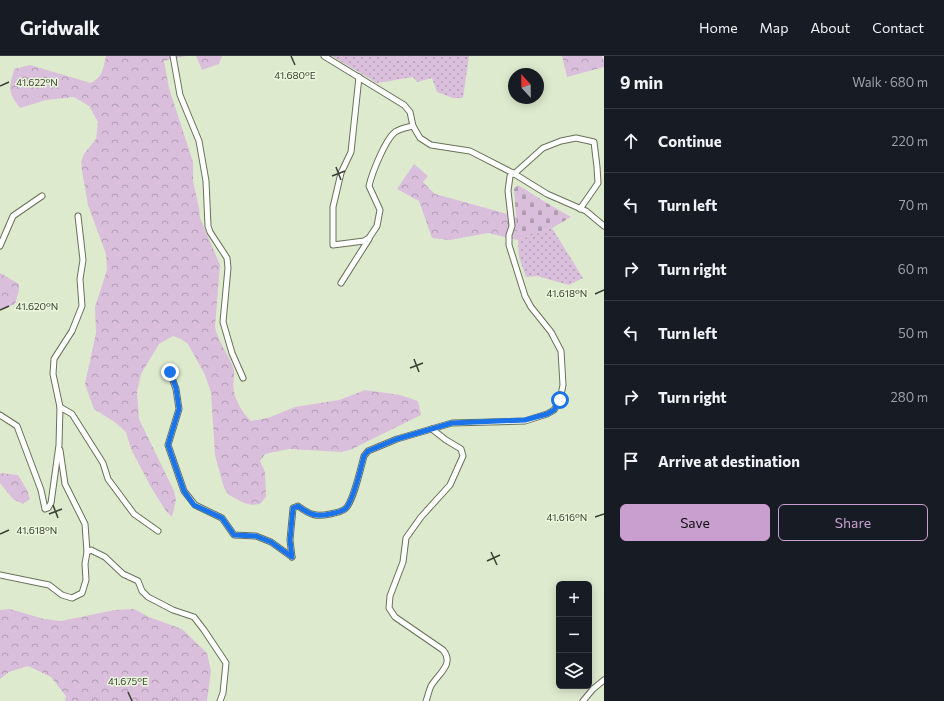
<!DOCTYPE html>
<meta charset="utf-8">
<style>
:root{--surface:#171b24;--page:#242831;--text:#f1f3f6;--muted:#9ea1a6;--line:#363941;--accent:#c99fd0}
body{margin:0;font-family:Commissioner,sans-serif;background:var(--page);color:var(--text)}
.controls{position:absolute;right:12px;bottom:12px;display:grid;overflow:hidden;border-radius:6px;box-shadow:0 2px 10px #0003}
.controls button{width:36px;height:36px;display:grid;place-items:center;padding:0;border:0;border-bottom:1px solid var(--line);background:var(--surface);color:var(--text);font:20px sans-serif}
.compass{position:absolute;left:508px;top:12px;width:36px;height:36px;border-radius:50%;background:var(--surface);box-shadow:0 2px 10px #0003;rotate:338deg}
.stop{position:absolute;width:12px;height:12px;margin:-9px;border:3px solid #1a73e8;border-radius:50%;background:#fff}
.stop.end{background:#1a73e8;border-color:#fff;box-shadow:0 1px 4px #0008}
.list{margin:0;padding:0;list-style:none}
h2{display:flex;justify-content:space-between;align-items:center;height:52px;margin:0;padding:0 16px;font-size:17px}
h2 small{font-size:13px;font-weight:400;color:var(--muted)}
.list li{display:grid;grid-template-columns:26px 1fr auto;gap:12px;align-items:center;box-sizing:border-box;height:64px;padding:0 16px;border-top:1px solid var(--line)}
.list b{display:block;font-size:15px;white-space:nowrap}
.list em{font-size:13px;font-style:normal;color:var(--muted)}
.actions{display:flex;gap:8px;padding:12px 16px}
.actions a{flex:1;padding:9px 0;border:1px solid var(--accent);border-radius:6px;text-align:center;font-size:14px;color:var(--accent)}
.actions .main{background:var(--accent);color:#111}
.icon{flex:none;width:22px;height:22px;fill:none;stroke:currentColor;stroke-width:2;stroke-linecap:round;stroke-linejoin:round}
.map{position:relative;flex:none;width:604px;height:645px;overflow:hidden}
header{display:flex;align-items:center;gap:24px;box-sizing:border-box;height:56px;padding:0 20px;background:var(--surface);border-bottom:1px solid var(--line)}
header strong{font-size:19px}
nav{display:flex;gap:22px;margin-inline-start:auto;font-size:14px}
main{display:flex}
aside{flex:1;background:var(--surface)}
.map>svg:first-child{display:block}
.grass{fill:url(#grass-dots)}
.forest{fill:url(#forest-crowns)}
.cemetery{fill:url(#cemetery-stones)}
.garden{fill:#d9bfdb}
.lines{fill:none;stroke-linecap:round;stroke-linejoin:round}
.street-casing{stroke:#687259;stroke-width:7}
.street{stroke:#fff;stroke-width:5}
.route{stroke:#1a73e8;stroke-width:5}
.ticks{fill:none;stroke:#393e33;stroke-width:1.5}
.ticks-label{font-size:10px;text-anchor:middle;fill:#393e33;stroke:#ebf7db;stroke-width:3;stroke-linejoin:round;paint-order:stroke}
</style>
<header>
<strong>Gridwalk</strong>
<nav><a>Home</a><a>Map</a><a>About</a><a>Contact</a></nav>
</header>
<main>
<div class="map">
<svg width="604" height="645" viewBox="0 0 604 645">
<defs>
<pattern id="grass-dots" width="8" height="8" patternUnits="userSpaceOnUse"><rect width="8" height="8" fill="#d9bfdb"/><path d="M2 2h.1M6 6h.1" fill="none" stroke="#b19db2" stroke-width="1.8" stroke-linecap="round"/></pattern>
<pattern id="forest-crowns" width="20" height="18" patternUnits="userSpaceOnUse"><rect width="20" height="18" fill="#d9bfdb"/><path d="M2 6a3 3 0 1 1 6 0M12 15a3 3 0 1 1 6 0" fill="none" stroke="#b19db2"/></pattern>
<pattern id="cemetery-stones" width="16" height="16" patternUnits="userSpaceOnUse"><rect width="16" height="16" fill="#d9bfdb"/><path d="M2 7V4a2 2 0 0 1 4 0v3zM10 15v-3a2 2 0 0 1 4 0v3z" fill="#b19db2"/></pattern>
</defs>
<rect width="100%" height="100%" fill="#deeace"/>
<g class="grass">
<polygon points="332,0 391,0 391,3 419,5 419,0 469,0 463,42 453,42 437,36 432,22 417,26 413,21 377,27"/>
<polygon points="552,172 583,222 569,229 537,220 526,221 519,201 518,184"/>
</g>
<g class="forest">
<path d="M 106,0 L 186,0 L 164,5 L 169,32 L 193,106 L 193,125 L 199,152 L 200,162 L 220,209 L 215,271 C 218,286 228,297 233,311 C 236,319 232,327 234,335 C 235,344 244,359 251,365 L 268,362 L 295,351 L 339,344 L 365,334 L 400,339 L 418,345 L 421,359 L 350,394 L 341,396 L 289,393 L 265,398 L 260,405 L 265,416 L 266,441 L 260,448 L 252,449 L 244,447 L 229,439 L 224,432 L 215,399 L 211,336 L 205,319 L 188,288 L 181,283 L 173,280 L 159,288 L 141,318 L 137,336 L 139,363 L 174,435 L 176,444 L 172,461 L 166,455 L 152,433 L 131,393 L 126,376 L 116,367 L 94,353 L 85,328 L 96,277 L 95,251 L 107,214 L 106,198 L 88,149 L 82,115 L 81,106 L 84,98 L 96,83 L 98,66 L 89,50 L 74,41 L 46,44 L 20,52 C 7,34 9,34 14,13 L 30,9 L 91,27 C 103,20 103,13 106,0 Z"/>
<polygon points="196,0 222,0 219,8 202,14"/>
<polygon points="562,0 602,0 604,5 604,11 567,21"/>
<polygon points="414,108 428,120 423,126 435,138 504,157 517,162 518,184 488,177 450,184 432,182 419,145 397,133"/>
<polygon points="0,217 19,228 19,235 15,248 6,252 0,253"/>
<polygon points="0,417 18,419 27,434 30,443 23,448 13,443 0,427"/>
<polygon points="10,553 44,563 61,565 115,554 134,553 149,561 182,573 207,597 211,615 207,645 65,645 66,640 51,621 28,610 9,616 0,623 0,554"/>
</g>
<polygon class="cemetery" points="518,129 545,146 571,161 552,172 518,184 514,133"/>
<polygon class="garden" points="391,0 419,0 419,5 391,4"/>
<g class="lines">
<defs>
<g id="street">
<polyline points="173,0 180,39 199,85 206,125 208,170 210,176 227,202 228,212 223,266 232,297 243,322"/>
<path d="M 359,21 L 351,96 L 341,117 L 333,151 L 333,189 L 364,185 L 369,182 L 377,170 L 380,154 L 369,130 C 372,117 385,84 395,76 C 400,73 408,71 413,70"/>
<polyline points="513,117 547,138 586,155 604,170"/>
<polyline points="514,118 543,92 561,85 576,82 594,86 597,111 598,127 580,153"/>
<polyline points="0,190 13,160 42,140"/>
<polyline points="341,227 369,183"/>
<polyline points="170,316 176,333 179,353 168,389 184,435 195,449 222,462 234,479 256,480 271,486 292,501"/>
<polyline points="60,351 72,358 103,407 108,423 134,458 158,475"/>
<polyline points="0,359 17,370 41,434 45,453 48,452 51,447 59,389 60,351 53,318 54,303 72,275 82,250 80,223 83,204 78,160"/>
<polyline points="60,394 65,428 85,468 87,496"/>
<path d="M 292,501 L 290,484 L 293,452 L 298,450 C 310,459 316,461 330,458 C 335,457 341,456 345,453 C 353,447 361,411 364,400 L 368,395 L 397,383 L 452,367 L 525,365 L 547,358 L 554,354 L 560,344 L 563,329 L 561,295 L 551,276 L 531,251 L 525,240 L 509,189 L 509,179 L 512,170 L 508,135 L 510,120 L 513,117 L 470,95 L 431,89 L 420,82 L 413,70 L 410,56 L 404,49 L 324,0"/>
<polyline points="0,519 49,529 62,539 72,542 82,537 86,524 85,508 87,496 91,494 105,501 123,518 138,525 142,535 148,541 173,554 194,561 204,574 226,607 223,637 220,645"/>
<path d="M 426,645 C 428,640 429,634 431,630 C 438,618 455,608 443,594 L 395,561 L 389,552 L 390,540 L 403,506 L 406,482 L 421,461 L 450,429 L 463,400 L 461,393 L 446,384 L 432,373"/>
<polyline points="583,645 593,633 604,624"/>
</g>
</defs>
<use href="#street" class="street-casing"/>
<use href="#street" class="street"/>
</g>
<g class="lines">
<path class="route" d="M 170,316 L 176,332 L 179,353 L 168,389 L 184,435 L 194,449 L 222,462 L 234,479 L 256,480 L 271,486 L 292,501 L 290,484 L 293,452 L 298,450 C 310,459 316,461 330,458 C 335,457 341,456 345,453 C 353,447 361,411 364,400 L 368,395 L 397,383 L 452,367 L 525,364 L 547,358 L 554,354 L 560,344"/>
</g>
<path class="ticks" d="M 291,0 L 295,9M 0,30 L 9,26M 336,111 L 341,124M 332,120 L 345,115M 595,238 L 604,234M 0,254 L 9,250M 414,303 L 419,316M 410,312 L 423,307M 53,449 L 58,462M 49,458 L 62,453M 595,461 L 604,458M 0,478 L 9,474M 491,496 L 497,509M 487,505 L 500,499M 128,636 L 132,645"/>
<g class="ticks-label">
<text x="295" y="23">41.680°E</text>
<text x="37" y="30">41.622°N</text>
<text x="567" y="241">41.618°N</text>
<text x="37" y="254">41.620°N</text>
<text x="567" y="465">41.616°N</text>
<text x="37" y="478">41.618°N</text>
<text x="128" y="629">41.675°E</text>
</g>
</svg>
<div class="controls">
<button>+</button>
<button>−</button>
<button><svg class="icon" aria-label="layers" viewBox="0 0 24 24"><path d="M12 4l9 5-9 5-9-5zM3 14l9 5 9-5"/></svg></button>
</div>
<svg class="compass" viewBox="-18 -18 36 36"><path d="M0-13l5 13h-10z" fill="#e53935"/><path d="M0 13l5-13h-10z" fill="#9ea1a6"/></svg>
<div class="stop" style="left:560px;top:344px"></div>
<div class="stop end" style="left:170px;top:316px"></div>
</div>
<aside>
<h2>9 min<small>Walk · 680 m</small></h2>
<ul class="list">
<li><svg class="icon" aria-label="ahead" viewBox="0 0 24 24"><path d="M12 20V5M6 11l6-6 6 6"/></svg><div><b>Continue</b></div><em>220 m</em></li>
<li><svg class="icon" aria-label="left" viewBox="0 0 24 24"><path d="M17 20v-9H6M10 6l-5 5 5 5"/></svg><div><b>Turn left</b></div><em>70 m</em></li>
<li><svg class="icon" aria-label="right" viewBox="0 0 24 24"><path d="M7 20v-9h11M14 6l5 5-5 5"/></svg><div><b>Turn right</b></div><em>60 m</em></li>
<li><svg class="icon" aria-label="left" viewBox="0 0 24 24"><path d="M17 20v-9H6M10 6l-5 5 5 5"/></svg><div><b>Turn left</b></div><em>50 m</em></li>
<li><svg class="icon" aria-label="right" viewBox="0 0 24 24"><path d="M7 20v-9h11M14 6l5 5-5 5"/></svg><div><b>Turn right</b></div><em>280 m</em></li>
<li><svg class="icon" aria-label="arrive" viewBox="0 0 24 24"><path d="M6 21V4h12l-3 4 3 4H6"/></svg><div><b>Arrive at destination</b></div></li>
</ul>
<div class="actions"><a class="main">Save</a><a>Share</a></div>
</aside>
</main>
